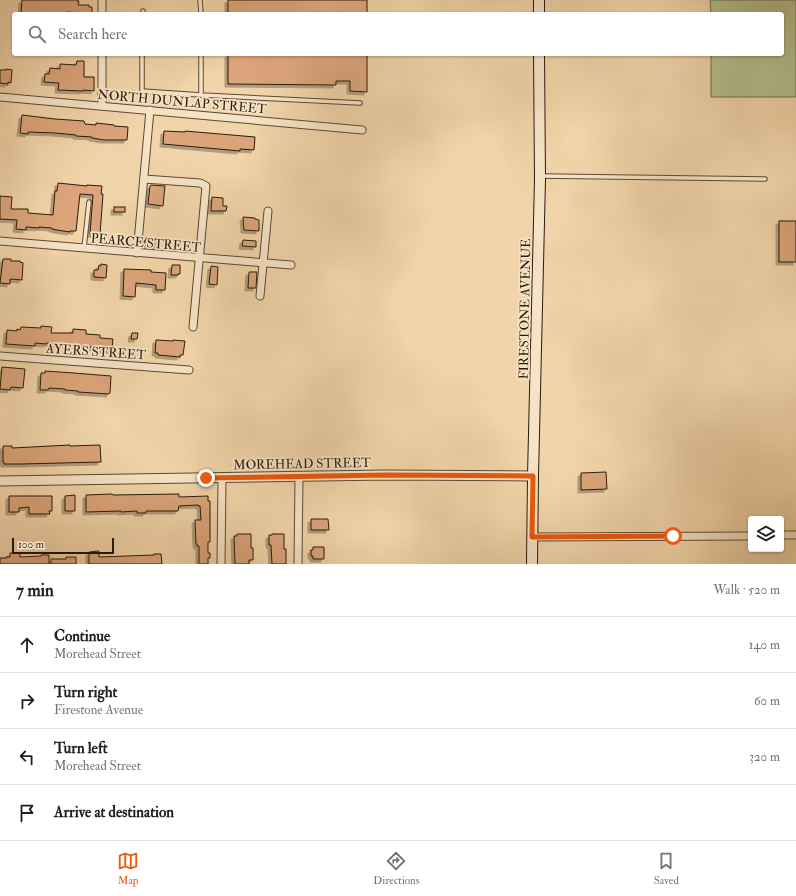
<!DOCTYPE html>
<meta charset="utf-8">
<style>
:root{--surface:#fff;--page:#f2f2f2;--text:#202124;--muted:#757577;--line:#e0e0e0;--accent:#ea580c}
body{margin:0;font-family:"IM FELL Double Pica",serif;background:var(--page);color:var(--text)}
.controls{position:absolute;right:12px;bottom:12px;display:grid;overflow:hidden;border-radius:4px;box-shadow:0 1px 3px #0004}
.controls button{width:36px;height:36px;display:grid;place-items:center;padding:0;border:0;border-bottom:1px solid var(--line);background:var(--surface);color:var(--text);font:20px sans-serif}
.scale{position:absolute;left:12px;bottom:10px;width:102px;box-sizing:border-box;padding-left:4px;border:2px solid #2a1b0a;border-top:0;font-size:11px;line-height:14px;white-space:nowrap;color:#2a1b0a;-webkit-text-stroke:3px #f6e3c7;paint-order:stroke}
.stop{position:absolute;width:12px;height:12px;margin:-9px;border:3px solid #ea580c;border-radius:50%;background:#fff}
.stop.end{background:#ea580c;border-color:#fff;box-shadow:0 1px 4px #0008}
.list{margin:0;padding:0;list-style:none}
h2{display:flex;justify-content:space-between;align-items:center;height:52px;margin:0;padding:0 16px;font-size:17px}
h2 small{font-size:13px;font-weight:400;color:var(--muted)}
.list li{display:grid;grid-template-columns:26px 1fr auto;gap:12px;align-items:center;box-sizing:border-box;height:56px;padding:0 16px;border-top:1px solid var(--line)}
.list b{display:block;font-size:15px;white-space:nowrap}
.list p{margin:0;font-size:13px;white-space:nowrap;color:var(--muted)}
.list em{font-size:13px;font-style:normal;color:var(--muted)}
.icon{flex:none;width:22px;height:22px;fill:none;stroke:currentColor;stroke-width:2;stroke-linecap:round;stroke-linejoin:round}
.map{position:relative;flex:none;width:796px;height:564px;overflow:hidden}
.search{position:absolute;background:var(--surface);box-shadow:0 1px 3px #0004;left:12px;right:12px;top:12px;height:44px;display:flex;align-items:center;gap:10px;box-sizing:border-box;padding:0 14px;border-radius:4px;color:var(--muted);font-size:15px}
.sheet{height:276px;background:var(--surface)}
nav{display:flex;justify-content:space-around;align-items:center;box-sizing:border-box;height:56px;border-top:1px solid var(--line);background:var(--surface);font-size:11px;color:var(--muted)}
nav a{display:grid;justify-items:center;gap:2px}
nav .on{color:var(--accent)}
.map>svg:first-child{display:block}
.green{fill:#b3be8d;stroke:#6e6c4c}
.building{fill:#dba47a;stroke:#2a1b0a;filter:url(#shadow)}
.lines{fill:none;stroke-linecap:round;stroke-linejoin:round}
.service-casing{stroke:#5c4932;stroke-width:5.5}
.minor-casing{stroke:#5c4932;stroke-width:9}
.tertiary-casing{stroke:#5c4932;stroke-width:11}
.secondary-casing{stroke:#2a1b0a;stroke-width:12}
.service{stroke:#f6e3c7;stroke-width:3.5}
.minor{stroke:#f6e3c7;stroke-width:7}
.tertiary{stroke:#f6e3c7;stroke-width:9}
.secondary{stroke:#f6e3c7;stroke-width:10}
.route{stroke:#ea580c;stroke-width:5}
.labels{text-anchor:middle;stroke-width:3.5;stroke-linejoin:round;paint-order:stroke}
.street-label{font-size:13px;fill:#2a1b0a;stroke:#f6e3c7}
</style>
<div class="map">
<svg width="796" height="564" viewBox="0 0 796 564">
<defs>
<filter id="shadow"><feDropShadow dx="-3" dy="3" stdDeviation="0" flood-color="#0004"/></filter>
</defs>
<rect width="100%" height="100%" fill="#f1d4a9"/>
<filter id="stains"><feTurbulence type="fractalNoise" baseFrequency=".005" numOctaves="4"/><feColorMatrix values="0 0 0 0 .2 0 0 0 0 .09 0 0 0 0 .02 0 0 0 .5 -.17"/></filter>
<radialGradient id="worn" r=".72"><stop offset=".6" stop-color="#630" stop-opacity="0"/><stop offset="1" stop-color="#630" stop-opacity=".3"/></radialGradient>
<polygon class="green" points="710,0 796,0 796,97 711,97 711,54 782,54 782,14 711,14"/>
<g class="building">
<polygon points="22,0 78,0 77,1 79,1 78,5 89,5 89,7 92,7 92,14 82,14 82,13 67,12 67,14 21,14"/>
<rect x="228" y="0" width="139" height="14"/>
<polygon points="228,54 367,54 367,92 350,91 350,81 336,81 336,85 228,84"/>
<polygon points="77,61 84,61 84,77 94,77 94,91 83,90 83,91 58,90 59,83 44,82 45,74 49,74 50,68 60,69 60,64 76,65"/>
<polygon points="6,69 12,70 11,83 8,82 8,84 0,83 0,70 6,70"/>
<polygon points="22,115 55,119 84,121 85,124 96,125 96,123 114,125 114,126 128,127 127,140 104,140 92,138 92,137 76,136 76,135 55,133 28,132 28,134 20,133"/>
<polygon points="164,131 185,132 185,131 255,137 254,150 240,149 240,151 163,144"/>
<polygon points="58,183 87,186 87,185 102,186 101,194 103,194 100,235 90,234 93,195 80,194 76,231 70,231 70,232 57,230 52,229 52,228 39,227 39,228 26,227 26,230 16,229 17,220 0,219 0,196 12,197 11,209 28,209 28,213 53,215 55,191 57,191"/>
<polygon points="151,185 165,186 163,206 148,204 150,186"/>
<polygon points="212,197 223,198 223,206 227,206 226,211 211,211"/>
<rect x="114" y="207" width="11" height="5"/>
<polygon points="243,217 255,218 255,219 259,220 259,231 244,230"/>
<rect x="779" y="221" width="17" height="41"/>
<polygon points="146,238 160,240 159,247 144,246 145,240 146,240"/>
<polygon points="243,240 256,241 256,247 242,246"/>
<polygon points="3,259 11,259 11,261 20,261 20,262 23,263 22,280 10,279 10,284 0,283"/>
<polygon points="101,264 107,265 106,278 94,277 94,270 98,270 99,265 101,266"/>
<polygon points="172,265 180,265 180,274 178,274 178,275 171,275"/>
<polygon points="211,266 218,267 217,285 209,284"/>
<polygon points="124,269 151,270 151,272 166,273 165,290 156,290 156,285 136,283 135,297 123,296"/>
<polygon points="249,272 257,272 256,288 248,288"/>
<polygon points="41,326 52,327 51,333 73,333 73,329 86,330 86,334 100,335 100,338 113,339 112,348 111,348 111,350 103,350 103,348 47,343 46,344 35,343 35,346 6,344 7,330 17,331 17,329 20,330 21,327 41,328"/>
<polygon points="132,333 138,333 137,339 131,339"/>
<polygon points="156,340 173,341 173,340 185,341 183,355 180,355 180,357 158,355 158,353 155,353"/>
<polygon points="2,367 25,369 23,388 11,387 10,390 0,389"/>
<polygon points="45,371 74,373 111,376 110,393 109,394 78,392 78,391 65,390 65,389 49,388 48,390 40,390 41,373 45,373"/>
<polygon points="70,445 70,446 100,445 101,462 21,464 4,464 4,462 3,462 3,446 12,446 12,448"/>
<polygon points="606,472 607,489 581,490 581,473"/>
<polygon points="112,494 113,495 179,494 179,497 208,496 208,501 210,501 210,542 208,542 208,553 210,553 210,558 208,558 208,564 199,564 199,546 197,546 197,544 196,544 195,520 201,520 200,506 198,506 198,505 179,506 178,511 146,511 146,513 137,513 137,511 121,512 121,511 86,512 86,495"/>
<polygon points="75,495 75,511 65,511 65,496"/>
<polygon points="9,496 52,496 52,511 49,511 50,514 29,514 29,507 19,508 19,512 9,512"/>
<polygon points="311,519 328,519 329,530 311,530"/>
<polygon points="237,534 251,534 251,548 253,548 253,560 249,560 249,564 235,564 234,536 237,536"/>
<polygon points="272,534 284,534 284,549 286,549 286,564 272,564 271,545 269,545 269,535 272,535"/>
<polygon points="313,547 324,547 324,559 313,559 313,556 311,556 311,550 313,550"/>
<polygon points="99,551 99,557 154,555 154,554 161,554 162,564 89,564 89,552"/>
<polygon points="10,553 20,553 20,557 41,556 41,555 49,555 49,564 0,564 0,558 6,558 6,557 10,557"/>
<polygon points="66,557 76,557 76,564 51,564 51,559 66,559"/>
</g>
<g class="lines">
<defs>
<g id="service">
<polyline points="200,0 201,14"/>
<polyline points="143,14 143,11"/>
<polyline points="142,54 142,91 201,95"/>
<polyline points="201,54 201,95 360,103"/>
<polyline points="541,176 765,179"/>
<polyline points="84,248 89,202"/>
</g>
<g id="minor">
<polyline points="102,14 102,0"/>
<polyline points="0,97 362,130"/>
<polyline points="102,106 102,54"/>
<polyline points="144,179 200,183 206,186 193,327"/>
<polyline points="0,241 291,265"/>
<polyline points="137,253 150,110"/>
<polyline points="260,296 268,211"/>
<polyline points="0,356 189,370"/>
<polyline points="781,535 796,535"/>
<polyline points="532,537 751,536"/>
<polyline points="221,564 222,478"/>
<polyline points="298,564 299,477"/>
</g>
<polyline id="tertiary" points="0,481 385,475 533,476"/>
<g id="secondary">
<polyline points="539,0 539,14"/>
<polyline points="532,564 533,476 540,179 539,54"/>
</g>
</defs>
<use href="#service" class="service-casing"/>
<use href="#minor" class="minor-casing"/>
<use href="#tertiary" class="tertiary-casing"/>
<use href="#secondary" class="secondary-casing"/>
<use href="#service" class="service"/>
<use href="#minor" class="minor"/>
<use href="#tertiary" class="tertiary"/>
<use href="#secondary" class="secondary"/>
</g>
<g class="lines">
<polyline class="route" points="206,478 386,475 533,476 532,537 673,536"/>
</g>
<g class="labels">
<g class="street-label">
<text transform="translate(182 101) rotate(5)" y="5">NORTH DUNLAP STREET</text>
<text transform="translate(146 242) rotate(5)" y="5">PEARCE STREET</text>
<text transform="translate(524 309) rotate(-89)" y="5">FIRESTONE AVENUE</text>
<text transform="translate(96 351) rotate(4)" y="5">AYERS STREET</text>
<text transform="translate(302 463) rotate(-1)" y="5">MOREHEAD STREET</text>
</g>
</g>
<rect width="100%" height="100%" filter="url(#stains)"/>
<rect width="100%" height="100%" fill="url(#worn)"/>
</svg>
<div class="controls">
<button><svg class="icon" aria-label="layers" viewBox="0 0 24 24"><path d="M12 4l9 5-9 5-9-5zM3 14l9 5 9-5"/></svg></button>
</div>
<div class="scale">100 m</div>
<div class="stop" style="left:673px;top:536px"></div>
<div class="stop end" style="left:206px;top:478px"></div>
<div class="search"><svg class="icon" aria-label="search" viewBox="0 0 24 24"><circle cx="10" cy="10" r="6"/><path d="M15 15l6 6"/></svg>Search here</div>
</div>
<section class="sheet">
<h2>7 min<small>Walk · 520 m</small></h2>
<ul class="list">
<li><svg class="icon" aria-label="ahead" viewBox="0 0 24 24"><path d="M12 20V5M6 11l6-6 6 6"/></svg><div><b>Continue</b><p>Morehead Street</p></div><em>140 m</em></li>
<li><svg class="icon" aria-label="right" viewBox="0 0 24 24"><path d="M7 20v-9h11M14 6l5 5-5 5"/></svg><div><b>Turn right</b><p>Firestone Avenue</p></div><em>60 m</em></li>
<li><svg class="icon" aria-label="left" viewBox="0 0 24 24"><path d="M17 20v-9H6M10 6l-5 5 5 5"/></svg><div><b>Turn left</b><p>Morehead Street</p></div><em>320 m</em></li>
<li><svg class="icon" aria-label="arrive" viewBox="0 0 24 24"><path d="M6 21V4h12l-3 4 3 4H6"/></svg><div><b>Arrive at destination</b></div></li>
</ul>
</section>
<nav>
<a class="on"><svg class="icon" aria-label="map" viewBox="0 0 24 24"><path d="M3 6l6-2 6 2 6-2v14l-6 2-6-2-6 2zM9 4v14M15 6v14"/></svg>Map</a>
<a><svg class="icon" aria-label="directions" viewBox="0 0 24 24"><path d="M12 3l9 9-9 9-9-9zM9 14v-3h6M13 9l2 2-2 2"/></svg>Directions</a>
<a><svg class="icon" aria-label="saved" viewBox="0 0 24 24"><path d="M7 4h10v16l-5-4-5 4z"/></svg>Saved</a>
</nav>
